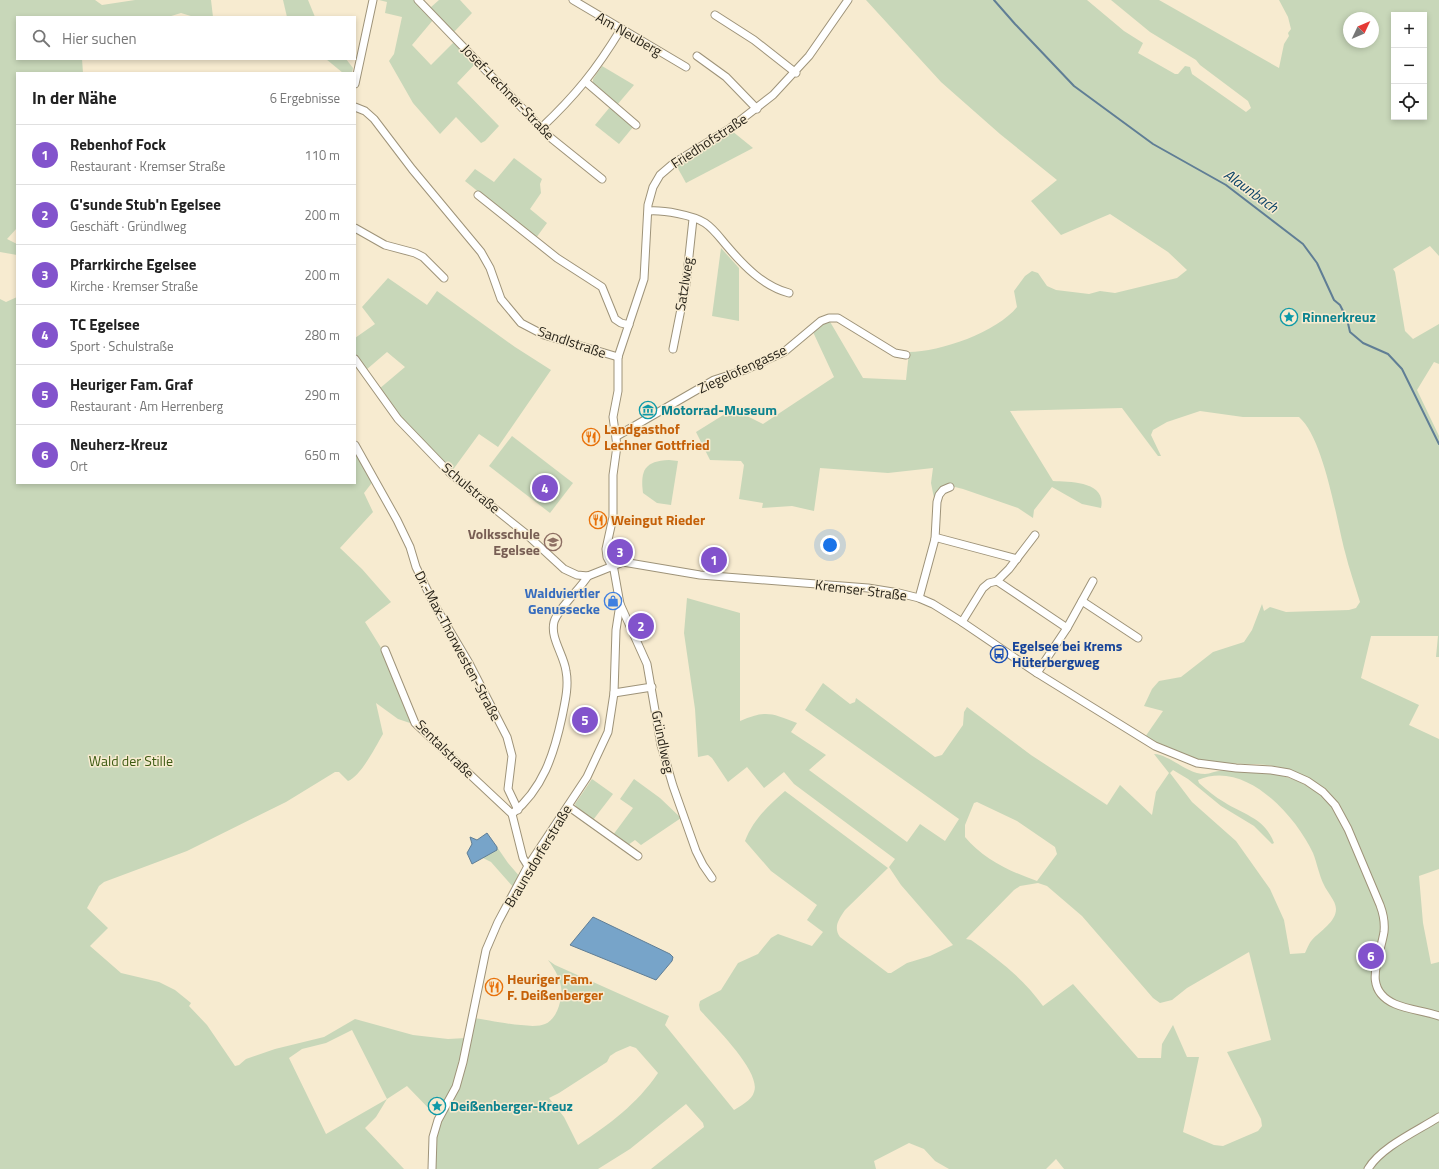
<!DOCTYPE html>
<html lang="de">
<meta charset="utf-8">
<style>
:root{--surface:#fff;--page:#f2f2f2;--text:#222;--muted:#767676;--line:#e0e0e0;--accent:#8253cc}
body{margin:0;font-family:"Titillium Web",sans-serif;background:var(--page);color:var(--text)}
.controls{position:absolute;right:12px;top:12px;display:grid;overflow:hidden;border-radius:0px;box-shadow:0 2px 6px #0003}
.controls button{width:36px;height:36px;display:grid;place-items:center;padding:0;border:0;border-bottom:1px solid var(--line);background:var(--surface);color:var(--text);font:20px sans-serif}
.compass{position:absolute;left:1343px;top:12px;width:36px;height:36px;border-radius:50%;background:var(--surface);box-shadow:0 2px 6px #0003;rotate:46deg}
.you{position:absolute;left:830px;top:545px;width:14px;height:14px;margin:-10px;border:3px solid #fff;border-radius:50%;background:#1a73e8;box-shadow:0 0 0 6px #1a73e833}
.badge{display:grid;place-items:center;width:26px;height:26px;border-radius:50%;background:var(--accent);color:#fff;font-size:13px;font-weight:700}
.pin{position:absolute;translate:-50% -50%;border:2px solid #fff;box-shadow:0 1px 4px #0006}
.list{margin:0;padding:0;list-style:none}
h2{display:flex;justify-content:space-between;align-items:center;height:52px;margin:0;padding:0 16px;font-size:17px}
h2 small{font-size:13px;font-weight:400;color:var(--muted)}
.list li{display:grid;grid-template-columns:26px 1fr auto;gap:12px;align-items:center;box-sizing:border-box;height:60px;padding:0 16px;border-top:1px solid var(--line)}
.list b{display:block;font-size:15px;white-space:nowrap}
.list p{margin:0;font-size:13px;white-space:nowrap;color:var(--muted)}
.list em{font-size:13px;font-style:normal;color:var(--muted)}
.icon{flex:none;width:22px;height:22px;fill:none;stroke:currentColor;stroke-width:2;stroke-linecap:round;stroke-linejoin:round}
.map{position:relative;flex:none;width:1439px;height:1169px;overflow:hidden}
.search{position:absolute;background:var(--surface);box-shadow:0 2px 6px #0003;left:16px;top:16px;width:340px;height:44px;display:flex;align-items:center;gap:10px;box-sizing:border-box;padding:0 14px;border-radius:0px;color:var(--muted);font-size:15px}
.panel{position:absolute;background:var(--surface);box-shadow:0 2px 6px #0003;left:16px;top:72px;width:340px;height:412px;border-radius:0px}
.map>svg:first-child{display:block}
.green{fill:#c8d7b9;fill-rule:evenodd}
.water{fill:#77a4c9;stroke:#607e95}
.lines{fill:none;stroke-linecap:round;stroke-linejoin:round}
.stream{stroke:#607e95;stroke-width:2}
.minor-casing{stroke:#9e9379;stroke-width:9}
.minor{stroke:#fff;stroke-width:7}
.labels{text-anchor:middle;stroke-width:3;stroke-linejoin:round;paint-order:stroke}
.street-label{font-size:14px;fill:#29251b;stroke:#f7ebd0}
.culture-label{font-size:14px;font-weight:bold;fill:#0d838f;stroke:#f7ebd0;text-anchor:start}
.food-label{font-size:14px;font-weight:bold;fill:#c56008;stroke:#f7ebd0;text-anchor:start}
.education-label{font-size:14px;font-weight:bold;fill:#785e54;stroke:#f7ebd0;text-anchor:end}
.shop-label{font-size:14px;font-weight:bold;fill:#366cbe;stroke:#f7ebd0;text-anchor:end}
.transit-label{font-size:14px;font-weight:bold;fill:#164399;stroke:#f7ebd0;text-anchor:start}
.park-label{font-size:14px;fill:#3d5a12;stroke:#f7ebd0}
.water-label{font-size:15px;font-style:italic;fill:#0c4468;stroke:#f7ebd0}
</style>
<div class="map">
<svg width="1439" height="1169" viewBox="0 0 1439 1169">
<rect width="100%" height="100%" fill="#f7ebd0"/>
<g class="green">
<polygon points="0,0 95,0 102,5 135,0 211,0 213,17 194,17 181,13 168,17 17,17 17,59 82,59 83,73 17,73 17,228 7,239 17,244 17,255 0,252"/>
<polygon points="283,0 308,0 315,17 287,17"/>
<polygon points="379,0 415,0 433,20 412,45 431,65 454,42 475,64 457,83 499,126 485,141 481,143 456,117 440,134 413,103 389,61 394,54 402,17 385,13 387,2"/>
<polygon points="439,0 460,0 472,13 453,33 430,8"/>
<path d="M 866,0 L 1087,0 L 1124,31 L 1143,43 L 1138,53 L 1175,74 L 1178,74 L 1185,66 L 1190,67 L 1192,74 L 1246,112 L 1251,108 L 1248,101 L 1200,65 L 1196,60 L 1150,32 L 1111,0 L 1159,0 L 1279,68 L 1284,44 L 1289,36 L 1288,33 L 1291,29 L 1288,17 L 1279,0 L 1439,0 L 1439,256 L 1430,246 L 1393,269 L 1395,272 L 1405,331 L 1413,339 L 1439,324 L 1439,364 L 1434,362 L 1417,390 L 1439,436 L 1439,657 L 1436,657 L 1438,636 L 1371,636 L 1361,678 L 1419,705 L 1409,725 L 1439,739 L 1439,869 L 1419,876 L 1423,923 L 1431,964 L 1439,962 L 1439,1169 L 1064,1169 L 1056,1159 L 1046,1169 L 949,1169 L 935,1161 L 924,1149 L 909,1143 L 874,1161 L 876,1169 L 651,1169 L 704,1127 L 703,1123 L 686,1104 L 630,1149 L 598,1169 L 435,1169 L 436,1137 L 442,1118 L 458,1088 L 474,1018 C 489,1020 533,1030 545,1024 C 553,1021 558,1011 560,1002 C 565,987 557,972 548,960 L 555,965 L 669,1016 L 665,1025 L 734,1110 C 740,1106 752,1100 754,1092 C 762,1072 713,1025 700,1010 L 699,1005 L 700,1001 L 721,990 L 738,963 L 758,954 L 771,938 L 778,934 L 812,946 L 823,932 L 807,920 L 817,905 L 771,871 L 745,841 C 753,820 768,806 785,791 L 888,868 L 845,910 C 839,919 833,927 840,937 L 888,973 L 891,973 L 907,963 L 930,956 L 953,945 L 901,885 L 889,867 L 895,859 L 794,784 L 784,772 L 764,788 L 747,767 L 728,782 L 712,758 L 708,755 L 698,757 L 695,709 L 684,633 L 687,598 L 740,613 L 740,721 C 766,710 771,713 797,723 L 791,732 L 826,755 L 809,770 L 907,842 L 920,824 L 945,841 L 959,819 L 805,710 L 823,683 L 850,704 L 855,702 L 856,698 L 935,757 L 942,755 L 963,725 L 964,712 L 967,707 L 1031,755 L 1107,805 L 1120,785 L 1152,815 L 1156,792 L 1169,773 L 1154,754 C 1171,755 1186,774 1205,774 C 1211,774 1217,770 1223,771 C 1252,771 1283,771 1309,787 L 1312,781 C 1305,777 1298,773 1290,770 C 1262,760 1228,767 1198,760 C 1180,755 1161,746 1145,737 L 1163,711 L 1144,706 L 1152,689 L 1159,681 L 1181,677 L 1213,652 L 1244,642 L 1252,630 L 1262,604 L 1264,611 L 1270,607 L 1286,612 L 1349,610 L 1356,608 L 1360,602 C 1355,585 1349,569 1345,552 C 1336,518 1324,439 1299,417 L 1243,417 L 1200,411 L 1167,422 L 1153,430 L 1151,435 L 1161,456 L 1158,456 L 1122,408 L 1010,411 L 1053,481 C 1070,482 1107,481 1101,508 L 1082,504 L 1052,487 L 1034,510 L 1033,518 L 1018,508 L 963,489 L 947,485 L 935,503 L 931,483 L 933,468 L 888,473 L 820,468 L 814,511 L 792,506 L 762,508 L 763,503 L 739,499 L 744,465 L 741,461 L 710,460 L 696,432 L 733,409 L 763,424 L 834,377 L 813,332 L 829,320 L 863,378 L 906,380 L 909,352 C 940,352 997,332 1017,307 L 1014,291 L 1025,276 L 1032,271 L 1038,273 L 1047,286 L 1056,290 L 1089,294 L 1100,291 L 1115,293 L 1177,278 L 1187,270 L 1168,252 L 1110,214 L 1061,235 L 1031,201 L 1057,180 L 1000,134 L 941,82 ZM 1394,15 L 1424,15 L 1424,117 L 1394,117 ZM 1349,18 L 1373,18 L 1373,42 L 1349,42 ZM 1173,770 L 1188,779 L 1221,806 L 1254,826 L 1272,844 L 1274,843 C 1265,818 1244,815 1224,802 C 1215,797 1207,790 1199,783 L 1198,780 C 1245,759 1295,815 1313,853 C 1317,863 1319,875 1324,885 C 1327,892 1336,901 1336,909 C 1336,922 1320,931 1312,940 C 1309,943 1307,949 1305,953 L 1290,954 L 1284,920 L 1270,889 L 1236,841 L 1192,802 L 1170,773 ZM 977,802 L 1017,821 L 1055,847 L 1057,854 L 1037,881 C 1011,872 983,859 965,837 L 965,825 L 974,803 ZM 1038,883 L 1047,886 L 1082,916 L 1153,998 L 1160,1003 L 1172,1000 L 1187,988 L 1249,952 L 1271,1040 L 1227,1052 L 1261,1119 L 1262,1126 L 1258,1131 L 1223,1146 L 1214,1145 L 1183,1132 L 1199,1057 L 1187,1057 L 1173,1025 L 1162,1044 L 1161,1058 L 1138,1058 L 1073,984 L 1043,1006 C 1023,978 999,960 971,940 L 966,939 L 1014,890 L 1020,886 ZM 630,1046 L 636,1048 L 658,1073 C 637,1104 610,1124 578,1145 L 564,1117 L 549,1098 L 559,1093 L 607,1062 L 610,1056 L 616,1052 Z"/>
<polygon points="326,59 346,59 353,68 352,73 343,73"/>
<polygon points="602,66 634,85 617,105 593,83 593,79"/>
<polygon points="610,107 633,127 619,144 595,125"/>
<polygon points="732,131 753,148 686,183 676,165"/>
<polygon points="514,158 542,179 540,184 541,193 530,209 547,223 536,238 465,181 475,169 494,182"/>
<polygon points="721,248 739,268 739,321 712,316"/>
<polygon points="388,278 427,305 437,291 515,347 551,370 498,447 479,434 452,471 400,417 379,389 405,367 387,352 366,370 355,353 355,338 375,324 362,307"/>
<path d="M 17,297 L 17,483 L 355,483 L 355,449 L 372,479 L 371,484 L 364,493 L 373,512 L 340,548 L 362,569 L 391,602 L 365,622 L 383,651 L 413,724 L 398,719 L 376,703 L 383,734 C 376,746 361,776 348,781 L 339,772 L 335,772 L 286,802 L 187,851 L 104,882 L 99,886 L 87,908 L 108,928 L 90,946 L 121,973 L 159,982 L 175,990 L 191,1003 L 189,1006 L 207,1025 L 235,1066 L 239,1065 L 246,1059 L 275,1049 L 324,1037 L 355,1019 L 413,1035 L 448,1039 L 466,1038 L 454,1086 L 437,1117 L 407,1086 L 387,1099 L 376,1117 L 365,1128 L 404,1169 L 0,1169 L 0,299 L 6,302 ZM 352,1030 L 387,1099 L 326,1134 L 289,1058 L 302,1049 L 326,1043 Z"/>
<polygon points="512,436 573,483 550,513 489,466"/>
<path d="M 669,460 L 678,461 L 671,505 L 657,503 L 643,493 C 640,470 645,461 669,460 Z"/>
<polygon points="592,779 613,794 593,820 576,807 575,804"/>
<polygon points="634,779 660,798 681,818 641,845 635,840 628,845 613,835 633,808 620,799"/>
<polygon points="497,847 508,863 521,878 515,889 491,862 483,858"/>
</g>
<g class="water">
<polygon points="487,833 497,847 497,850 472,864 467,853 472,844 470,837 477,840"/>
<polygon points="593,917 670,954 673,957 672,961 656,980 570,945"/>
</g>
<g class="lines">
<polyline class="stream" points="994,0 1015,24 1074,86 1153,144 1226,185 1303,244 1317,263 1334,300 1340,305 1347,319 1350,332 1363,343 1388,354 1402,369 1439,444"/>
<defs>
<g id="minor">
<polyline points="418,0 551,138 602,179"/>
<polyline points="573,0 686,67"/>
<polyline points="715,15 754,40 796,73"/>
<polyline points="697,56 726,77 757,109"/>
<polyline points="586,82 636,125"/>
<polyline points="355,84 373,0"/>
<polyline points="355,107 365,111 374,119 412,169 481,252 490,268 501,299 521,323 544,335 618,357"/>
<path d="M 541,128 C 576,95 596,70 621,29"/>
<polyline points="478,195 557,258 602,287 615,319 621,323 629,325"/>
<path d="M 649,211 C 663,210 693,215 705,223 C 714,229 720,238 727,246 C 744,266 763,286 789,293"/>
<polyline points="355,228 385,245 415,253 423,257 444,278"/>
<polyline points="673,349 686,284 693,219"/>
<polyline points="618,357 644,279 648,205 653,187 660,175 674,163 729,129 773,95 809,56 848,0"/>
<path d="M 355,359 L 398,419 L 450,473 L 525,533 L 564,569 L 577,575 L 588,576 L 623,562 L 700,575 L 868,588 L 899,593 L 919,598 L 933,604 L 962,622 L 1037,673 L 1155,746 L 1197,763 L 1236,768 L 1271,770 L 1289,773 L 1307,781 L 1323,792 L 1335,805 L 1348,829 L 1380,905 C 1383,913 1385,923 1384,932 C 1380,958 1361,989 1395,1004 C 1409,1010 1425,1011 1439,1016"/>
<polyline points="617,436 714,380 745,370 784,352 821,321 829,318 838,318 895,353 906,355"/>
<polyline points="355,445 397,520 410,547 416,567 434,604 469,663 507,737 512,756 508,789 518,810"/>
<polyline points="935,539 938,538 1017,559"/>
<polyline points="997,581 1067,628"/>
<polyline points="919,598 935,539 937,502 939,495 943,490 950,487"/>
<polyline points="1082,601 1138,638"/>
<polyline points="620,604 647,664 661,745 673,786 696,851 703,865 712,878"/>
<polyline points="962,622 983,588 989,583 997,581 1009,569 1035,535"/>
<polyline points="385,650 415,723 512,814 523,858 528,866"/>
<polyline points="1037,673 1067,628 1093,581"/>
<polyline points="614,693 652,687"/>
<polyline points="568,806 638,856"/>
<path d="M 512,814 C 543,789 554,754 562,717 C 565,702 569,686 566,671 C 564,655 550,638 554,622 C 557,610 580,589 588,576"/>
<polyline points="432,1169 433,1137 438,1120 456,1087 463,1062 486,950 498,922 528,866 587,777 608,732 614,693 616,630 620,604 614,570 607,557 606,549 613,517 613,475 617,446 613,417 618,391 618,357"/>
<path d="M 1368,1169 C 1381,1147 1417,1131 1439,1117"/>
</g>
</defs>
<use href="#minor" class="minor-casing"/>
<use href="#minor" class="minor"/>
</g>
<defs>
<symbol id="sight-ring" viewBox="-11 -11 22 22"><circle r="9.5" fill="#f7ebd0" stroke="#0f9aa8" stroke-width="1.5"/><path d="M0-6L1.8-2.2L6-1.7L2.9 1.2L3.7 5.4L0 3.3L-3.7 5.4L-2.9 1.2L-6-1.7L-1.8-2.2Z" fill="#0f9aa8"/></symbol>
<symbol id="museum-ring" viewBox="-11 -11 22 22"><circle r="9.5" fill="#f7ebd0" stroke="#0f9aa8" stroke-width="1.5"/><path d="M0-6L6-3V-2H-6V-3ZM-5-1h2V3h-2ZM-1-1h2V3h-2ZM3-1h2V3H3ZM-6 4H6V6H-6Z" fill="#0f9aa8"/></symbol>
<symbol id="restaurant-ring" viewBox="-11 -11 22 22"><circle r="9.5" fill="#f7ebd0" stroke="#e8710a" stroke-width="1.5"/><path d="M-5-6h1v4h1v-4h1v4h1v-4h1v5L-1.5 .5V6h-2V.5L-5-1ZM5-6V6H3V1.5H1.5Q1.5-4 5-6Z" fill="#e8710a"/></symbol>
<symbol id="school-ring" viewBox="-11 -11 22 22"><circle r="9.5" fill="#f7ebd0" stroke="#8d6e63" stroke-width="1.5"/><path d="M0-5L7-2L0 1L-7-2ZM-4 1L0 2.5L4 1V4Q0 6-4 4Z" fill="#8d6e63"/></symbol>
<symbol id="shop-ring" viewBox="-11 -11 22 22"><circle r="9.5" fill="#f7ebd0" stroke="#3f7fe0" stroke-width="1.5"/><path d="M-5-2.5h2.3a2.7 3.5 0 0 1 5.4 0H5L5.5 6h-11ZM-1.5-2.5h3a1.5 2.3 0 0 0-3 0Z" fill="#3f7fe0"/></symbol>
<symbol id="bus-ring" viewBox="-11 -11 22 22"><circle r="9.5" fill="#f7ebd0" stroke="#1a4fb4" stroke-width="1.5"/><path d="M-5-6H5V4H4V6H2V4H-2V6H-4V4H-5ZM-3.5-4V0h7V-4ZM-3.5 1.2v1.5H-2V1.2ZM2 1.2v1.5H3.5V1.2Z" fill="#1a4fb4"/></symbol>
</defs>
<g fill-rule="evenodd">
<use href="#sight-ring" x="1279" y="307" width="20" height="20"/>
<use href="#museum-ring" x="638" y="400" width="20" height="20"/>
<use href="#restaurant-ring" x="581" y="427" width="20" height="20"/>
<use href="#restaurant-ring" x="588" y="510" width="20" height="20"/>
<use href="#school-ring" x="543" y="532" width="20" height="20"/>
<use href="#shop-ring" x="603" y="591" width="20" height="20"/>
<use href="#bus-ring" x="989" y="644" width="20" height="20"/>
<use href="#restaurant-ring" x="484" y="977" width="20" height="20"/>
<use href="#sight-ring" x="427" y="1096" width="20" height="20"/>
</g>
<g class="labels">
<g class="street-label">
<text transform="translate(629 34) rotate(30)" y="5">Am Neuberg</text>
<text transform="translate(508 92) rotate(46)" y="5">Josef-Lechner-Straße</text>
<text transform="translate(709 141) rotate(-33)" y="5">Friedhofstraße</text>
<text transform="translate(684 284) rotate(-81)" y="5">Satzlweg</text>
<text transform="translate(572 342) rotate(19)" y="5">Sandlstraße</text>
<text transform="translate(742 369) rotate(-25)" y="5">Ziegelofengasse</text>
<text transform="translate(471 488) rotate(40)" y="5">Schulstraße</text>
<text transform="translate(861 590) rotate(7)" y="5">Kremser Straße</text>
<text transform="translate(458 646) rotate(62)" y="5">Dr.-Max-Thorwesten-Straße</text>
<text transform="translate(663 742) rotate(78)" y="5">Gründlweg</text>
<text transform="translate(445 749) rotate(45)" y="5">Sentalstraße</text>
<text transform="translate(538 856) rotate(-59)" y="5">Braunsdorferstraße</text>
</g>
<g class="culture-label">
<text x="1302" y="322">Rinnerkreuz</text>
<text x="661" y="415">Motorrad-Museum</text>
<text x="450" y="1111">Deißenberger-Kreuz</text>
</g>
<g class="food-label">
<text x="604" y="434">Landgasthof<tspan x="604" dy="16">Lechner Gottfried</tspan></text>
<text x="611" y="525">Weingut Rieder</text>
<text x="507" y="984">Heuriger Fam.<tspan x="507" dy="16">F. Deißenberger</tspan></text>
</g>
<g class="education-label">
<text x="540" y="539">Volksschule<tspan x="540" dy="16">Egelsee</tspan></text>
</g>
<g class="shop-label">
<text x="600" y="598">Waldviertler<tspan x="600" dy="16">Genussecke</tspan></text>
</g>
<g class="transit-label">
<text x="1012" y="651">Egelsee bei Krems<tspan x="1012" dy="16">Hüterbergweg</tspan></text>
</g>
<g class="park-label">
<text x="131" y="766">Wald der Stille</text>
</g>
<g class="water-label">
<text transform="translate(1251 191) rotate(36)" y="5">Alaunbach</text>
</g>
</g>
</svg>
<div class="controls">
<button>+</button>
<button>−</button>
<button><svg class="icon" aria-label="locate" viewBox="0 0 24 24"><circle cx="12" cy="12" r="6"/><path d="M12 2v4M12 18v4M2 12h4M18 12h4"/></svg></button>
</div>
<svg class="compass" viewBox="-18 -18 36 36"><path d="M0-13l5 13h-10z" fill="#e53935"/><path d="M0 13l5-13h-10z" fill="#767676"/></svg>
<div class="you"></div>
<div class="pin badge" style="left:714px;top:560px">1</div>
<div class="pin badge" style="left:641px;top:626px">2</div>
<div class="pin badge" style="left:620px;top:552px">3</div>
<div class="pin badge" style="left:545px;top:488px">4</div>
<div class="pin badge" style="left:585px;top:720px">5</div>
<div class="pin badge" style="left:1371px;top:956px">6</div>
<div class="search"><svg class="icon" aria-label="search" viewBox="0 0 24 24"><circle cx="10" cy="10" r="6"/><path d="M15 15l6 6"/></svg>Hier suchen</div>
<section class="panel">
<h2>In der Nähe<small>6 Ergebnisse</small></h2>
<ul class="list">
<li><span class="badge">1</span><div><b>Rebenhof Fock</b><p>Restaurant · Kremser Straße</p></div><em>110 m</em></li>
<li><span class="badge">2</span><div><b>G'sunde Stub'n Egelsee</b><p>Geschäft · Gründlweg</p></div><em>200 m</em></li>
<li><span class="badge">3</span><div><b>Pfarrkirche Egelsee</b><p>Kirche · Kremser Straße</p></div><em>200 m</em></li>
<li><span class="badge">4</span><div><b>TC Egelsee</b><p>Sport · Schulstraße</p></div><em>280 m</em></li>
<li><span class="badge">5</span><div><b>Heuriger Fam. Graf</b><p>Restaurant · Am Herrenberg</p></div><em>290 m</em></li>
<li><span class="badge">6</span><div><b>Neuherz-Kreuz</b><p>Ort</p></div><em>650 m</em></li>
</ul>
</section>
</div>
